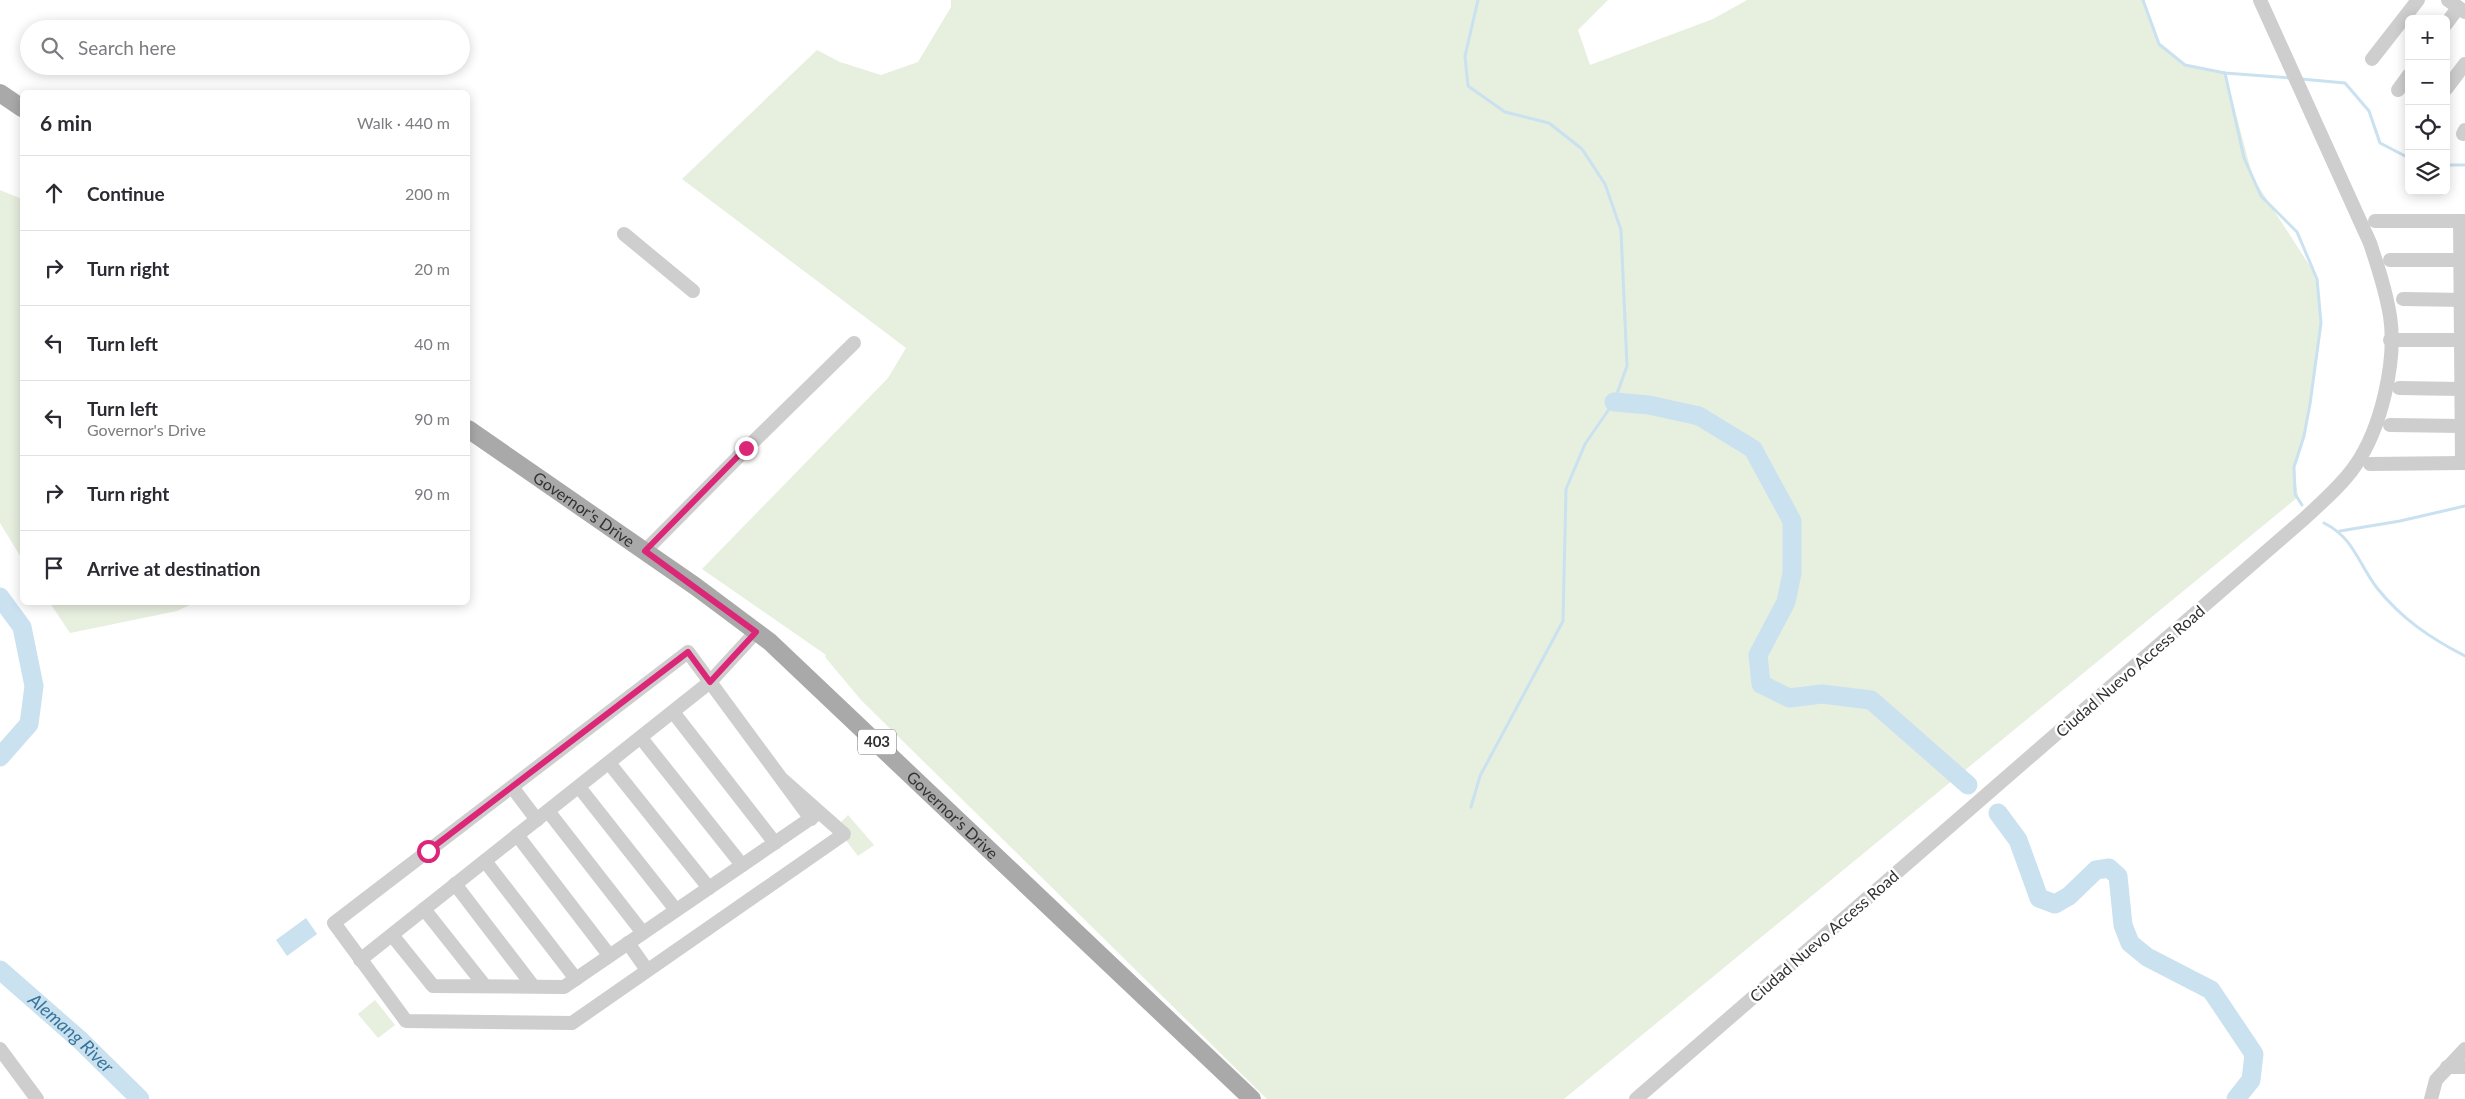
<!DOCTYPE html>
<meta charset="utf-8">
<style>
:root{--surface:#fff;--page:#f2f2f3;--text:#2b2b33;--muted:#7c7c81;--line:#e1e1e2}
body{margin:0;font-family:Lato,sans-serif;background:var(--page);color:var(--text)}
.controls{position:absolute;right:15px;top:15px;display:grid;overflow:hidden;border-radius:8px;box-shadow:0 2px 12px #0003}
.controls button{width:45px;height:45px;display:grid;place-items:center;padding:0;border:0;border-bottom:1px solid var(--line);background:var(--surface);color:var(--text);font:25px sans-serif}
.stop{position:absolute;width:15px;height:15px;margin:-11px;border:4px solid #db2777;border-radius:50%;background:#fff}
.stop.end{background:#db2777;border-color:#fff;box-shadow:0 1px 5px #0008}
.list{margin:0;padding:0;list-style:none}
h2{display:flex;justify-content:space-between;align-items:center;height:65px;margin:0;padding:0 20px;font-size:21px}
h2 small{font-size:16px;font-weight:400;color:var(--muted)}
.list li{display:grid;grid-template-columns:32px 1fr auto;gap:15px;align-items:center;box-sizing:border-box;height:75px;padding:0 20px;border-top:1px solid var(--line)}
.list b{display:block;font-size:19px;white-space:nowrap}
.list p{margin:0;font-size:16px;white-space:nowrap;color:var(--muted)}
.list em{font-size:16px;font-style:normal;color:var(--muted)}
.icon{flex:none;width:28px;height:28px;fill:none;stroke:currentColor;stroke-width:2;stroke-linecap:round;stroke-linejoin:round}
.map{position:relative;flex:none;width:2465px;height:1099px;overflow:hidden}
.search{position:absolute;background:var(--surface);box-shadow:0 2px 12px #0003;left:20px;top:20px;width:450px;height:55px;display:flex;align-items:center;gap:12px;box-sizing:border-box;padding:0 18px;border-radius:28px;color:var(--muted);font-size:19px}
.panel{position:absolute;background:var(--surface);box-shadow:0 2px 12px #0003;left:20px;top:90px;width:450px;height:515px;border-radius:8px}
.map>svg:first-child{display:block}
.green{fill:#e7efdf}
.water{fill:#cae1f0}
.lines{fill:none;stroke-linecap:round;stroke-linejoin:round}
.stream{stroke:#cae1f0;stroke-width:3}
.river{stroke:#cae1f0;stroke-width:19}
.minor{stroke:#cecece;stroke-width:14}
.major{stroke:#a9a9a9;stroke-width:18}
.route{stroke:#db2777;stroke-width:6}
.labels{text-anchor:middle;stroke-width:5;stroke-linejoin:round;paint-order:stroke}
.shield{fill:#fff;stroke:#6f6f6f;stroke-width:1}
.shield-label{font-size:15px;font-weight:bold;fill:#313131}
.street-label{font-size:16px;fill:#313131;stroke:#fff}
.water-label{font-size:18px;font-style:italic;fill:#37749b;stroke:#fff}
</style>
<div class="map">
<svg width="2465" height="1099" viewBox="0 0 2465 1099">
<rect width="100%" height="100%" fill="#fff"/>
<g class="green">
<polygon points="951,0 1608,0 1578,30 1590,65 1713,19 1747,0 2143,0 2159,44 2185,65 2225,73 2253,178 2315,274 2321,323 2310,404 2303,439 2294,467 2298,497 1564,1099 1267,1099 861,700 825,657 826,655 702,569 888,378 906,348 682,179 817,50 840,62 881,75 918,62 951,7"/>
<polygon points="0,190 22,199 22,559 0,523"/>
<polygon points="50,603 194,603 177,611 70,633"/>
<polygon points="848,815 874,845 858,856 845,839 852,835 841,822"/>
<polygon points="375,1000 395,1025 378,1038 358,1014"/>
</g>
<polygon class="water" points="306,918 317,934 287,956 276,940"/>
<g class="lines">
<g class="stream">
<polyline points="2143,0 2159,44 2185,65 2225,73 2290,78"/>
<polyline points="2225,73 2244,158 2261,196 2297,232 2317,279 2321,323 2310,404 2304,436 2294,467 2295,494 2302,505"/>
<polyline points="2301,79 2345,83 2369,111 2380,143 2409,158"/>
<polyline points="2446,165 2465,165"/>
<path d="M 2324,523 C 2354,538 2358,563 2377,588 C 2402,619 2430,638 2465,656"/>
<polyline points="2340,531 2400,521 2465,506"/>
<polyline points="1471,807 1480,776 1563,621 1566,489 1585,444 1614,402 1627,366 1621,230 1605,184 1582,149 1549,123 1505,112 1468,86 1465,56 1478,0"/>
</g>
<g class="river">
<polyline points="1614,402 1649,405 1699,416 1753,449 1792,521 1792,573 1786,602 1758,655 1761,684 1789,698 1822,694 1871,700 1968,785"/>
<polyline points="0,597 22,627 34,686 29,724 0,757"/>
<polyline points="1998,813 2018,840 2039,898 2055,904 2069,896 2096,870 2109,868 2118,876 2123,925 2130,943 2147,957 2211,990 2254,1054 2251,1080 2236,1099"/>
<path id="s1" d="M 0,970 L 80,1040 L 140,1099"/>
</g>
<g class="minor">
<polyline points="2448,0 2465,12"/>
<polyline points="2446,24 2458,8"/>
<polyline points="2372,59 2418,0"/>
<polyline points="2446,89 2465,64"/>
<polyline points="2398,90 2409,75"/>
<polyline points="2463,134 2465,130"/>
<polyline points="2375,221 2465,221"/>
<polyline points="2460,221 2462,463 2465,463"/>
<polyline points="624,234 693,291"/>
<polyline points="2390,260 2465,260"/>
<polyline points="2403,299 2465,300"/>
<polyline points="2390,340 2465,340"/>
<polyline points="2399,388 2461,389"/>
<polyline points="2390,425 2461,426"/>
<polyline points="2370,464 2462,463"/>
<polyline points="645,551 747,448 854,343"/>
<polyline points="673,712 775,843"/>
<polyline points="641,738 742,865"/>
<polyline points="609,763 709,888"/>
<polyline points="783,780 844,834 572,1023 406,1021 334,923 688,652 811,819"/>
<polyline points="512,787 537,820"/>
<polyline points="579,787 676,910"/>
<polyline points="548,811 643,933"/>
<polyline points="517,835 609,955"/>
<polyline points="485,861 576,979"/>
<polyline points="455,884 533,986"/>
<polyline points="424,909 485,986"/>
<polyline points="392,935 433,986 564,987 817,814"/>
<polyline points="628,943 647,970"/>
<polyline points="360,960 710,682 756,632"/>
<polyline points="0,1049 37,1099"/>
<polyline points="2447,1067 2465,1067"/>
<path d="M 1636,1099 L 2305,518 C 2322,502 2342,485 2355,466 C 2381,429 2397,361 2390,316 C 2386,291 2378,267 2370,243 L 2260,0"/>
<polyline points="2431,1099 2436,1080 2465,1049"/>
</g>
<g class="major">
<polyline points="0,93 22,108"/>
<path id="s2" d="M 468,429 L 695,586 L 770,642 L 1252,1099"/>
</g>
</g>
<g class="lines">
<polyline class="route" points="428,851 688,652 710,682 756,632 645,551 746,448"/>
</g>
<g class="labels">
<rect class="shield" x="858" y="729.5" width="38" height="25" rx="4"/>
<g class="shield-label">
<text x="877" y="747">403</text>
</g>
<g class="street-label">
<text dy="6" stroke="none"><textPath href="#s2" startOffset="141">Governor's Drive</textPath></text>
<text transform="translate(2130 671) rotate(-41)" y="6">Ciudad Nuevo Access Road</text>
<text dy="6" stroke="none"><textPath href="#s2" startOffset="621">Governor's Drive</textPath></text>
<text transform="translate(1824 936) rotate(-41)" y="6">Ciudad Nuevo Access Road</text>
</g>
<g class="water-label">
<text dy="6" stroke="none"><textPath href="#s1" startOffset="95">Alemang River</textPath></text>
</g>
</g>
</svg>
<div class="controls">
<button>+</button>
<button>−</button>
<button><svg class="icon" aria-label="locate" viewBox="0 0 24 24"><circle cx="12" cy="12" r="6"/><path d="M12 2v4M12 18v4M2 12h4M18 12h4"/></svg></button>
<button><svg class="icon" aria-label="layers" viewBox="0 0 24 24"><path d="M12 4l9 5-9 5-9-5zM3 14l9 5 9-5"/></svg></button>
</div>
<div class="stop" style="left:428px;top:851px"></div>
<div class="stop end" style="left:746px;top:448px"></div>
<div class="search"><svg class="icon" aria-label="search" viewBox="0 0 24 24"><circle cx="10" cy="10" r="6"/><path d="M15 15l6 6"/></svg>Search here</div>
<section class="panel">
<h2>6 min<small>Walk · 440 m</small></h2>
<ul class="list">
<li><svg class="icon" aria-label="ahead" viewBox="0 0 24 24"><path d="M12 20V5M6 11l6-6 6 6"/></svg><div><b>Continue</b></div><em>200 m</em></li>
<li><svg class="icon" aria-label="right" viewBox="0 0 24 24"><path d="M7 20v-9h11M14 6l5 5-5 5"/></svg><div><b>Turn right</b></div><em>20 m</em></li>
<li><svg class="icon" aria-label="left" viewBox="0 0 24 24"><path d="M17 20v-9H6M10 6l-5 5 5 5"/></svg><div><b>Turn left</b></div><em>40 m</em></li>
<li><svg class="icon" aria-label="left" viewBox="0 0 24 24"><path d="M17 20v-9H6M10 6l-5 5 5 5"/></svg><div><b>Turn left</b><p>Governor's Drive</p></div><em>90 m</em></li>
<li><svg class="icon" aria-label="right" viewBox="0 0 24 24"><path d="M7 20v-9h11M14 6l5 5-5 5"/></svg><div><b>Turn right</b></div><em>90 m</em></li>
<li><svg class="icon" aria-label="arrive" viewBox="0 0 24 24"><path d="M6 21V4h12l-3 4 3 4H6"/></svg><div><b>Arrive at destination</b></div></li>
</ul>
</section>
</div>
